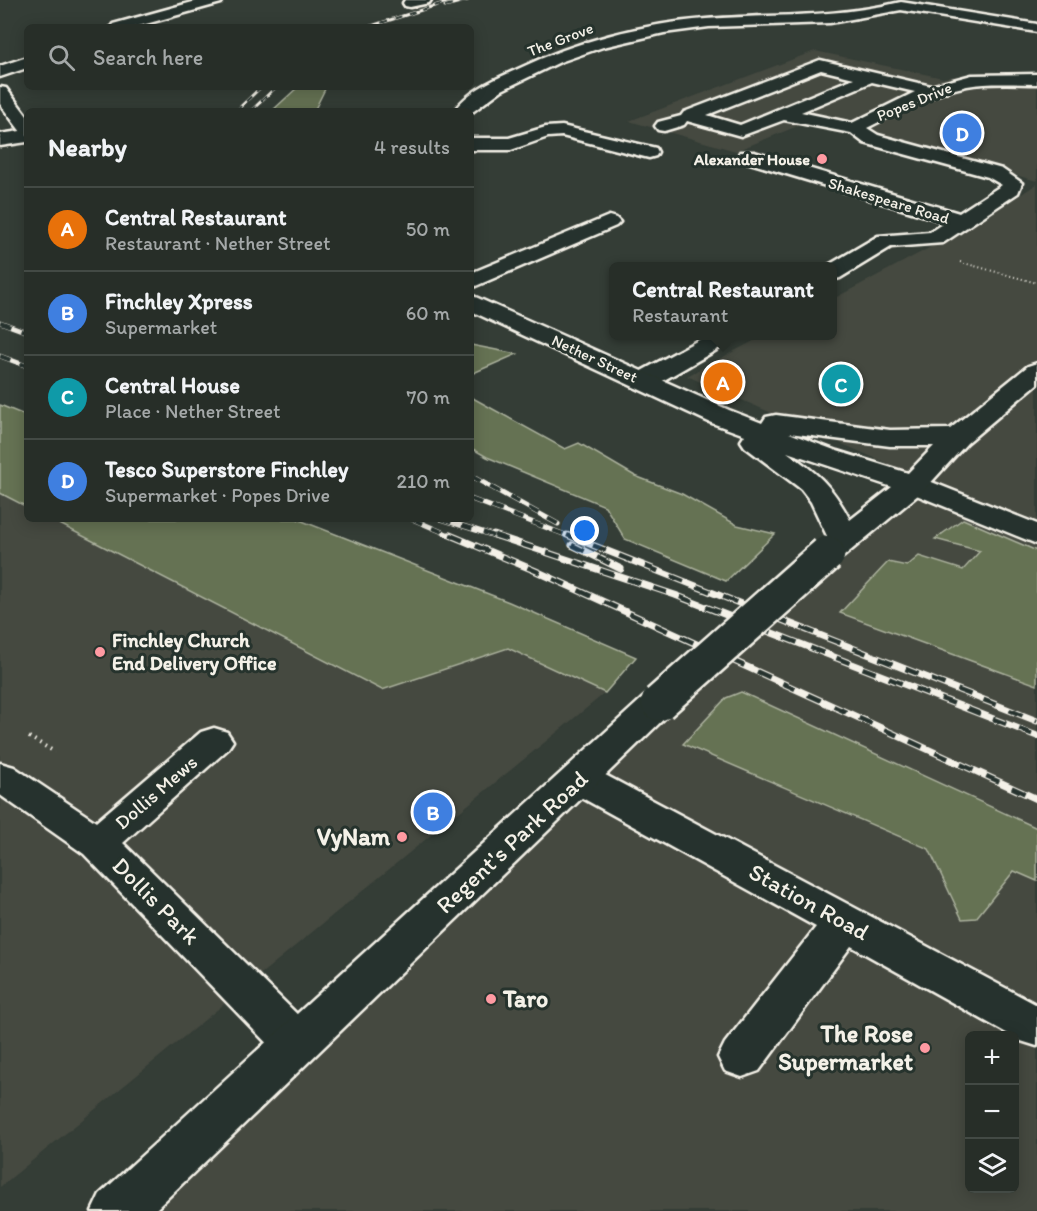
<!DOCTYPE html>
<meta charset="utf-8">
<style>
:root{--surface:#272e28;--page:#2f3630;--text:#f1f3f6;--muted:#a4a8a8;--line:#434a45;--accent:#8bbbb9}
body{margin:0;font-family:Itim,sans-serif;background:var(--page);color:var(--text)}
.controls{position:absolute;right:18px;bottom:18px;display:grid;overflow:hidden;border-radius:9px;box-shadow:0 3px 15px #0003}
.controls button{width:54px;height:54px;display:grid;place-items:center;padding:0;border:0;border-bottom:2px solid var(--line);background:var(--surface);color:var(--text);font:30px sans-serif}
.you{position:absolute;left:585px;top:531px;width:21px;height:21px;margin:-15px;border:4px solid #fff;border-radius:50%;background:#1a73e8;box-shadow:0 0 0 9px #1a73e833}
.badge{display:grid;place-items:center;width:39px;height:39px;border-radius:50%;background:var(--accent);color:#fff;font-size:20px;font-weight:700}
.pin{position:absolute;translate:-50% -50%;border:3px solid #fff;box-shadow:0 2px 6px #0006}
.popup{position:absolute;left:609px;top:262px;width:228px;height:78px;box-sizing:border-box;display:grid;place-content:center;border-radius:9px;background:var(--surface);filter:drop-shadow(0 2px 4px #0005);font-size:20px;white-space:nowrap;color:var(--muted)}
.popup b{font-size:22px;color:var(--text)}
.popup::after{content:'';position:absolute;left:50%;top:100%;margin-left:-12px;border:12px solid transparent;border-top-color:var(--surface)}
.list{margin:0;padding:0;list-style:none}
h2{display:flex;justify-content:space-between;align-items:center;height:78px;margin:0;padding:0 24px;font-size:26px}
h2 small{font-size:20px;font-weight:400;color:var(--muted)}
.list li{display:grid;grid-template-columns:39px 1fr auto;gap:18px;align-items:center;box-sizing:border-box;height:84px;padding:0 24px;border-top:2px solid var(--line)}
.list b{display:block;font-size:22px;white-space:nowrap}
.list p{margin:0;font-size:20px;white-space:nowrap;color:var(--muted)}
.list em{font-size:20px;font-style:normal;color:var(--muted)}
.icon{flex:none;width:33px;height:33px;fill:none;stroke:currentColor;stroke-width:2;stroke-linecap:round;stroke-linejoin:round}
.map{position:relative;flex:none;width:1037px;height:1211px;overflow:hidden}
.search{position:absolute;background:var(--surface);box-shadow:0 3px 15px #0003;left:24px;top:24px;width:450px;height:66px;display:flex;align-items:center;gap:15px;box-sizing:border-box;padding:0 21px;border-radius:9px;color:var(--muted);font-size:22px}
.panel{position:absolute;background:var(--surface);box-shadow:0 3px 15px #0003;left:24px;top:108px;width:450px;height:414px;border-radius:9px}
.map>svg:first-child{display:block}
.built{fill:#454940;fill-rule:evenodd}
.green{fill:#657253;stroke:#acb29e;stroke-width:1.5}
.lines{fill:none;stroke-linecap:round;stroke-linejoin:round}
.minor-casing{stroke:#f4f1e8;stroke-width:5}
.major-casing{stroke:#f4f1e8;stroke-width:5}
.path-far1{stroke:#f4f1e8;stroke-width:2;stroke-dasharray:1 3;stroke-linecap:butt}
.path{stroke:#f4f1e8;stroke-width:4;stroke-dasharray:1.5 4.5;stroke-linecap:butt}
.minor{fill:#26332d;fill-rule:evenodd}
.major{fill:#26332d;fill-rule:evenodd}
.rail-far2-casing{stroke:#f4f1e8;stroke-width:3}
.rail-far1-casing{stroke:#f4f1e8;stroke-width:5}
.rail-casing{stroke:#f4f1e8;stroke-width:7}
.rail-far2{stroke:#26332d;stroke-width:2;stroke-dasharray:7;stroke-linecap:butt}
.rail-far1{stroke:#26332d;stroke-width:4;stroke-dasharray:11;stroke-linecap:butt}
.rail{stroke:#26332d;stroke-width:4.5;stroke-dasharray:14;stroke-linecap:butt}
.major-bridge-casing{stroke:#f4f1e8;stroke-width:40;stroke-linecap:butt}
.major-bridge{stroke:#26332d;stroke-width:35}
.poi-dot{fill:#ff9aa2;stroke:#26332d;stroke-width:2}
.labels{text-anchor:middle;stroke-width:6;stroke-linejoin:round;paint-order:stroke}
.far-street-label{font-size:16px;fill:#f4f1e8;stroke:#26332d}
.far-poi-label{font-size:16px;font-weight:bold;fill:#f4f1e8;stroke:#26332d;text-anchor:end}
.poi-label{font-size:20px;font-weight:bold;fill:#f4f1e8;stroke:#26332d;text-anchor:start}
.street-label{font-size:20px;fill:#f4f1e8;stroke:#26332d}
.near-poi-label{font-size:24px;font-weight:bold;fill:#f4f1e8;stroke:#26332d;text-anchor:end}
.near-street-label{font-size:24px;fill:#f4f1e8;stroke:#26332d}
</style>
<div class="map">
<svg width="1037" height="1211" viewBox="0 0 1037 1211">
<rect width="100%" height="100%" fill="#343d36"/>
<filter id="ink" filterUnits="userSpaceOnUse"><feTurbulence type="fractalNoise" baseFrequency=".0167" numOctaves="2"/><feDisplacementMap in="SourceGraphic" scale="12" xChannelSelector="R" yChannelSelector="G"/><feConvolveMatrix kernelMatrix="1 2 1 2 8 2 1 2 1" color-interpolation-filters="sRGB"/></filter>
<g filter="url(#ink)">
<g class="built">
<polygon points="815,51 943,78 981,72 1037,72 1037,181 815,119 736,151 629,121"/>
<polygon points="1037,184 1037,529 687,376 763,336 832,336 833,299 980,221"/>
<path d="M 914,484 L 1037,534 L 1037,1211 L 117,1211 ZM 970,1036 L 1014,1036 L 1014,1188 L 970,1188 Z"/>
<polygon points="0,493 27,507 27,519 50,519 382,690 508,648 605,693 0,1187"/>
</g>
<g class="green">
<polygon points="298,87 326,87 314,111 272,111"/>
<polygon points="471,345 517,354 471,374"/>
<polygon points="471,397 565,449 579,443 635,476 682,494 737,525 775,534 726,581 625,539 605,506 487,457 471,448"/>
<polygon points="0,405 27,416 27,507 0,493"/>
<polygon points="50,519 297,519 509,602 636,657 605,693 508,648 382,690"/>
<polygon points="963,519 1037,551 1037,685 840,613 888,562 907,566 919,556 963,570 980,551 935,539"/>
<polygon points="741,692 1037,828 1037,881 1014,871 976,918 962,919 929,849 683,744 726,698"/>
</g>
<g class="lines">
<defs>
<g id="minor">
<polygon points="200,0 223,0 221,3 135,27 111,27 113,24"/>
<polygon points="405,0 431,0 429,3 410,7 405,6 403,3"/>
<path d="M 901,2 L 1037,24 L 1037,32 L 901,10 L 830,23 L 709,27 L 664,33 L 603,47 L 560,62 L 502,90 L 471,113 L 471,111 L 454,111 C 468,90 496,79 518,69 C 577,41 641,24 706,19 C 772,14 836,18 901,2 Z"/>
<polygon points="27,57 27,68 0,77 0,66"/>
<path d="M 820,60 L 931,86 L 972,75 L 1037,74 L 1037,84 C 1014,84 990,82 967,86 C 932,93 899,112 867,128 L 878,135 L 1002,169 L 1022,183 L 1018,193 L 943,243 L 891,247 L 840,278 L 832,280 L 832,266 L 827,266 L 878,236 L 930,232 L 945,222 L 740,160 L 738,156 L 740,152 L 754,152 L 959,213 L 1002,185 L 988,177 L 864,143 L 851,133 L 784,120 L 741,136 L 687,121 L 684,125 L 664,131 L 658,130 L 655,126 L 658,122 L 681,116 L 684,112 ZM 821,70 L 854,78 L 740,125 L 707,115 ZM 872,82 L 915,92 L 852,123 L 801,112 Z"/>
<polygon points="562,126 656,148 658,152 656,156 649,158 562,136 548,137 511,150 471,150 471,138 509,138 546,127"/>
<polygon points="27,130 27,142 0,146 0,134"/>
<polygon points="609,216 616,218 620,222 616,226 471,288 471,273"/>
<polygon points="706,336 735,336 732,341 652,387 643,389 634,387 630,381 634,375"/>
<polygon points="914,475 1037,524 1037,544 904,490 899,484 904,478"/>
<polygon points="214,728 227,732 233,741 227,750 123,843 312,1029 319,1043 312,1057 296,1063 280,1057 84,854 0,795 0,763 14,767 96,822 201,732"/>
<polygon points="580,766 594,769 1037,1005 1037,1046 1021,1041 851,946 759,1071 742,1077 725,1071 718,1057 725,1043 816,927 566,789 561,779 566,769"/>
</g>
<g id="major">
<polygon points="0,87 6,88 27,116 27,133 21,132 0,104"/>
<path d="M 471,295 L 729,410 L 762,423 L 766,417 L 776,415 L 890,430 L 950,429 L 1028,366 L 1037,363 L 1037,384 L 967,443 L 924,490 L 838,561 L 827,563 L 816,561 L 811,554 L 828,538 L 811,502 L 801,489 L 745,447 L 741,441 L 745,435 L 709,422 L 471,311 ZM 789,433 L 890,446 L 934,446 L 908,473 L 837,451 ZM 787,452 L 892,487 L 850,520 C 832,485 818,474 787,452 Z"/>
<polygon points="659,691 672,695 677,703 672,711 154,1211 92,1211 100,1194 646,695"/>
</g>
</defs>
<use href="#minor" class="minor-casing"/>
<use href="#major" class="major-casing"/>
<polyline class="path-far1" points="960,262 1037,283"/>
<polyline class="path" points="29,737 55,752"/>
<use href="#minor" class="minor"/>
<use href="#major" class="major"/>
<defs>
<g id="rail-far2">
<polyline points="445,6 468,0"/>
<polyline points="368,27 453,0"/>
<polyline points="236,111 261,87"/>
<polyline points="251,111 276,87"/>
</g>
<g id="rail-far1">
<polyline points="0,322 27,332"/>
<polyline points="0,356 27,366"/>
<polyline points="471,476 558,524"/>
<polyline points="471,499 571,537"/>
<polyline points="412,519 454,537"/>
<polyline points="441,519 498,537"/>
</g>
<g id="rail">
<polyline points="450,535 536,571 1037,799"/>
<polyline points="494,535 675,595 1037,736"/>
<polyline points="567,535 1037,721"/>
<polyline points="572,545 621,569"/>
</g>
</defs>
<use href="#rail-far2" class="rail-far2-casing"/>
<use href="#rail-far1" class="rail-far1-casing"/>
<use href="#rail" class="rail-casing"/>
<use href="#rail-far2" class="rail-far2"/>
<use href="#rail-far1" class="rail-far1"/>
<use href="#rail" class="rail"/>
<defs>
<polyline id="major-bridge" points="659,703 827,554"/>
</defs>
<use href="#major-bridge" class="major-bridge-casing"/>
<use href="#major-bridge" class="major-bridge"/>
</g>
</g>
<g class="poi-dot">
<circle cx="822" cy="159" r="6"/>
<circle cx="100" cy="652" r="6"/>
<circle cx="402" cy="837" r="6"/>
<circle cx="491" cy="999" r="6"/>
<circle cx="925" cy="1048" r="6"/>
</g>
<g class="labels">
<g class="far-street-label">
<text transform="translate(560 39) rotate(-21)" y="6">The Grove</text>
<text transform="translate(914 101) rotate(-22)" y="6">Popes Drive</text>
<text transform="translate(889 200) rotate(17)" y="6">Shakespeare Road</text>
<text transform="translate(595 358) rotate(25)" y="6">Nether Street</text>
</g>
<g class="far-poi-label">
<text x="810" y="165">Alexander House</text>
</g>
<g class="poi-label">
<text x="112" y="647">Finchley Church<tspan x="112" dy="23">End Delivery Office</tspan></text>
</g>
<g class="street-label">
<text transform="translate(156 792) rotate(-41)" y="7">Dollis Mews</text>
</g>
<g class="near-poi-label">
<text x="390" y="845">VyNam</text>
<text x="503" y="1007" text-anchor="start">Taro</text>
<text x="913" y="1042">The Rose<tspan x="913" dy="28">Supermarket</tspan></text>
</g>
<g class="near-street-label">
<text transform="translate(512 842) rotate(-43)" y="8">Regent's Park Road</text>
<text transform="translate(156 901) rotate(45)" y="8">Dollis Park</text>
<text transform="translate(809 902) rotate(29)" y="8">Station Road</text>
</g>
</g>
</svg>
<div class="controls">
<button>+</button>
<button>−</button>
<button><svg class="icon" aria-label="layers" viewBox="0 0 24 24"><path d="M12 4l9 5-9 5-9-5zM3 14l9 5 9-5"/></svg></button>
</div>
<div class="you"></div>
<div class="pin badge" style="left:723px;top:382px;background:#e8710a">A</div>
<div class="popup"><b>Central Restaurant</b>Restaurant</div>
<div class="pin badge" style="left:433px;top:812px;background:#3f7fe0">B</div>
<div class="pin badge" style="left:841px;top:384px;background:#0f9aa8">C</div>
<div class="pin badge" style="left:962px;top:133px;background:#3f7fe0">D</div>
<div class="search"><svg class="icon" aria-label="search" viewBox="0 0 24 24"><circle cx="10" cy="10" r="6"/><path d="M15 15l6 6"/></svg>Search here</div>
<section class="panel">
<h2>Nearby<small>4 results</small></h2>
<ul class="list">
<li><span class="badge" style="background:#e8710a">A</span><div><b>Central Restaurant</b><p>Restaurant · Nether Street</p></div><em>50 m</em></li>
<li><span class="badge" style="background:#3f7fe0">B</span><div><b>Finchley Xpress</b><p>Supermarket</p></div><em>60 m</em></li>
<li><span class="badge" style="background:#0f9aa8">C</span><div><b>Central House</b><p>Place · Nether Street</p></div><em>70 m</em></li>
<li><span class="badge" style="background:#3f7fe0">D</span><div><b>Tesco Superstore Finchley</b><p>Supermarket · Popes Drive</p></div><em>210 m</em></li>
</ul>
</section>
</div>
